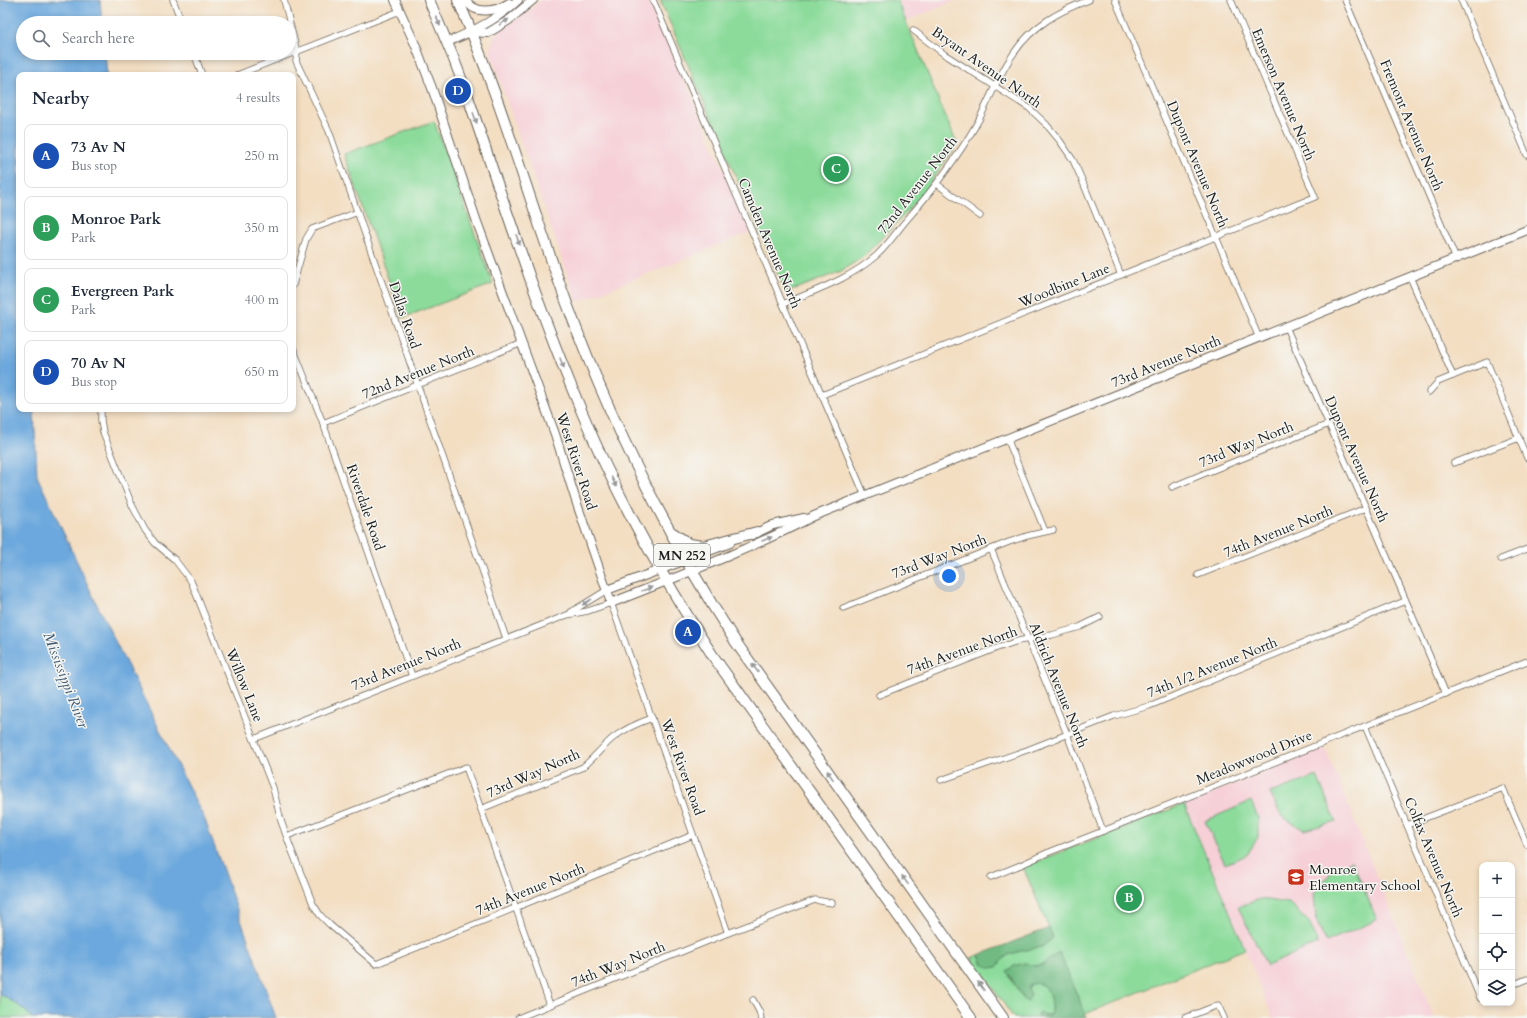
<!DOCTYPE html>
<meta charset="utf-8">
<style>
:root{--surface:#fff;--page:#f6f6f7;--text:#1f2937;--muted:#747a83;--line:#e0e1e3;--accent:#c8321e}
body{margin:0;font-family:Cardo,serif;background:var(--page);color:var(--text)}
.controls{position:absolute;right:12px;bottom:12px;display:grid;overflow:hidden;border-radius:8px;box-shadow:0 2px 6px #0003}
.controls button{width:36px;height:36px;display:grid;place-items:center;padding:0;border:0;border-bottom:1px solid var(--line);background:var(--surface);color:var(--text);font:20px sans-serif}
.you{position:absolute;left:949px;top:576px;width:14px;height:14px;margin:-10px;border:3px solid #fff;border-radius:50%;background:#1a73e8;box-shadow:0 0 0 6px #1a73e833}
.badge{display:grid;place-items:center;width:26px;height:26px;border-radius:50%;background:var(--accent);color:#fff;font-size:13px;font-weight:700}
.pin{position:absolute;translate:-50% -50%;border:2px solid #fff;box-shadow:0 1px 4px #0006}
.list{margin:0;padding:0;list-style:none}
h2{display:flex;justify-content:space-between;align-items:center;height:52px;margin:0;padding:0 16px;font-size:17px}
h2 small{font-size:13px;font-weight:400;color:var(--muted)}
.list li{display:grid;grid-template-columns:26px 1fr auto;gap:12px;align-items:center;box-sizing:border-box;height:64px;margin:0 8px 8px;padding:0 8px;border:1px solid var(--line);border-radius:8px}
.list b{display:block;font-size:15px;white-space:nowrap}
.list p{margin:0;font-size:13px;white-space:nowrap;color:var(--muted)}
.list em{font-size:13px;font-style:normal;color:var(--muted)}
.icon{flex:none;width:22px;height:22px;fill:none;stroke:currentColor;stroke-width:2;stroke-linecap:round;stroke-linejoin:round}
.map{position:relative;flex:none;width:1527px;height:1018px;overflow:hidden}
.search{position:absolute;background:var(--surface);box-shadow:0 2px 6px #0003;left:16px;top:16px;width:280px;height:44px;display:flex;align-items:center;gap:10px;box-sizing:border-box;padding:0 14px;border-radius:22px;color:var(--muted);font-size:15px}
.panel{position:absolute;background:var(--surface);box-shadow:0 2px 6px #0003;left:16px;top:72px;width:280px;height:340px;border-radius:8px}
.map>svg:first-child{display:block}
.built{fill:#f6cfd7}
.green{fill:#8cdb9b;stroke:#547c5c}
.forest{fill:#71bb83;stroke:#466c50}
.water{fill:#6ca8dd;stroke:#44627c}
.lines{fill:none;stroke-linecap:round;stroke-linejoin:round}
.street-casing{stroke:#676056;stroke-width:7}
.secondary-casing{stroke:#676056;stroke-width:10}
.highway-casing{stroke:#676056;stroke-width:12}
.street{stroke:#fff;stroke-width:5.5}
.secondary{stroke:#fff;stroke-width:8}
.highway{stroke:#fff;stroke-width:10}
.oneway{fill:#999}
.labels{text-anchor:middle;stroke-width:3;stroke-linejoin:round;paint-order:stroke}
.shield{fill:#f6f6f2;stroke:#5d5d5c;stroke-width:1}
.shield-label{font-size:13px;font-weight:bold;fill:#1c1c1c}
.street-label{font-size:14px;fill:#1c1c1c;stroke:#f6f6f2}
.poi-label{font-size:14px;fill:#1c1c1c;stroke:#f6f6f2;text-anchor:start}
.water-label{font-size:15px;font-style:italic;fill:#405b73;stroke:#f6f6f2}
</style>
<div class="map">
<svg width="1527" height="1018" viewBox="0 0 1527 1018">
<rect width="100%" height="100%" fill="#f6f6f2"/>
<filter id="ink" filterUnits="userSpaceOnUse"><feTurbulence type="fractalNoise" baseFrequency=".025" numOctaves="2"/><feDisplacementMap in="SourceGraphic" scale="8" xChannelSelector="R" yChannelSelector="G"/><feConvolveMatrix kernelMatrix="1 2 1 2 8 2 1 2 1" color-interpolation-filters="sRGB"/></filter>
<filter id="wash" filterUnits="userSpaceOnUse"><feTurbulence type="fractalNoise" baseFrequency=".012" numOctaves="4" result="noise"/><feDisplacementMap in="SourceGraphic" scale="16" xChannelSelector="R" yChannelSelector="G"/><feGaussianBlur stdDeviation="0.9" result="paint"/><feColorMatrix in="noise" values="0 0 0 0 0 0 0 0 0 0 0 0 0 0 0 0 0 1.4 0 .05"/><feComposite in="paint" operator="in"/></filter>
<g filter="url(#wash)">
<rect width="100%" height="100%" fill="#f3dec2"/>
<g class="built">
<polygon points="540,0 649,0 751,232 577,302 490,53 491,46 495,34 530,10"/>
<polygon points="897,0 957,0 906,21"/>
<polygon points="1325,748 1434,1018 1273,1018 1184,804"/>
</g>
<g class="green">
<polygon points="660,0 897,0 957,144 922,194 907,212 863,257 841,271 786,293"/>
<polygon points="434,121 493,284 402,318 344,154"/>
<polygon points="1317,776 1336,822 1304,830 1281,816 1270,793"/>
<polygon points="1251,801 1258,818 1258,837 1247,855 1225,864 1205,821"/>
<path d="M 1184,804 L 1245,949 L 1085,1014 L 1059,953 C 1045,963 1041,969 1024,963 L 1009,976 L 1024,1000 L 1030,984 C 1047,977 1054,1003 1050,1015 L 1037,1014 L 1038,1018 L 1014,1018 L 971,958 L 979,955 L 983,964 L 1001,961 L 1008,955 L 1053,938 L 1023,867 Z"/>
<polygon points="1352,861 1377,920 1326,942 1316,920 1314,893 1333,870"/>
<polygon points="1260,899 1289,903 1309,922 1318,943 1267,966 1238,907"/>
<path d="M 0,994 C 12,1001 23,1007 32,1018 L 0,1018 Z"/>
</g>
<g class="forest">
<polygon points="1049,928 1053,938 1042,947 1021,951 1008,955 1001,961 997,967 991,968 983,964 979,955"/>
<path d="M 1059,952 L 1085,1014 L 1087,1018 L 1038,1018 L 1037,1014 L 1040,1012 L 1044,1015 L 1050,1015 C 1054,1002 1047,977 1030,985 L 1028,989 L 1031,994 L 1028,1001 L 1024,1000 L 1007,971 L 1014,966 L 1024,963 L 1036,966 L 1042,965 Z"/>
</g>
<path class="water" d="M 0,0 L 100,0 L 102,23 L 23,23 L 23,53 L 105,53 L 107,75 L 19,75 L 19,409 L 34,409 L 37,476 L 99,609 L 205,820 L 276,1018 L 32,1018 C 23,1007 12,1001 0,994 Z"/>
</g>
<g filter="url(#ink)">
<g class="lines">
<defs>
<g id="street">
<polyline points="173,0 182,23"/>
<polyline points="284,0 297,52 296,61 329,131 506,638"/>
<polyline points="653,0 865,496"/>
<polyline points="1115,0 1259,338"/>
<polyline points="1345,0 1456,259"/>
<polyline points="1461,0 1527,155"/>
<polyline points="913,30 944,54 1029,108 1046,124 1060,141 1073,160 1082,180 1121,275"/>
<polyline points="194,53 202,75"/>
<polyline points="237,75 400,11"/>
<polyline points="937,184 980,216"/>
<polyline points="1410,277 1453,376"/>
<polyline points="293,285 306,239 312,229 358,212"/>
<path d="M 783,304 C 816,290 850,279 877,255 C 887,246 895,234 904,223 C 931,192 956,160 976,125 C 989,102 998,75 1014,53 C 1032,26 1059,11 1089,0"/>
<polyline points="1286,327 1366,508 1446,694"/>
<polyline points="293,348 323,423 412,676"/>
<polyline points="1429,392 1438,382 1487,362 1527,458"/>
<polyline points="822,395 1315,197 1231,0"/>
<polyline points="101,409 101,421 103,432 132,505 145,530 155,543 175,560 191,581 273,788 281,821 290,846 313,904 320,915 330,925 376,964 515,908 693,835"/>
<polyline points="323,423 522,343"/>
<polyline points="1007,438 1045,531"/>
<polyline points="1454,463 1519,438"/>
<polyline points="1172,487 1203,474 1329,424"/>
<polyline points="991,549 1067,734 1103,831"/>
<polyline points="1501,559 1527,549"/>
<polyline points="1198,575 1366,508"/>
<polyline points="843,608 1009,542 1027,536 1053,530"/>
<polyline points="571,612 607,590"/>
<polyline points="879,695 997,648 1018,641 1052,635 1080,627 1100,617"/>
<polyline points="1365,726 1480,998 1482,997"/>
<polyline points="254,739 567,615 588,611 611,603 728,933"/>
<polyline points="941,780 1027,750 1114,716 1149,706 1405,601"/>
<path d="M 481,809 L 583,767 C 594,758 602,747 613,738 C 624,729 638,723 652,718"/>
<polyline points="1407,825 1503,788 1527,845"/>
<polyline points="287,836 466,767 550,1005"/>
<polyline points="991,877 1023,864 1047,853 1103,831 1527,661"/>
<polyline points="1512,985 1527,979"/>
<polyline points="753,1000 759,1011 761,1018"/>
<polyline points="518,1018 728,933 815,900 832,903"/>
<polyline points="1185,1018 1218,1005 1224,1018"/>
</g>
<g id="secondary">
<path d="M 395,0 L 415,44 L 432,88 L 477,222 L 555,434 L 576,501 L 611,603 C 679,576 749,550 814,516 L 1527,230"/>
<path d="M 466,0 C 475,16 497,11 509,3"/>
<polyline points="472,32 488,33 509,20 533,0"/>
<path d="M 447,42 C 473,32 498,19 518,0"/>
<polyline points="752,535 773,525 804,518"/>
<polyline points="607,590 730,543"/>
</g>
<g id="highway">
<path d="M 429,0 L 453,57 L 467,94 C 504,203 539,312 584,417 C 619,501 664,580 713,656 L 971,1018"/>
<path d="M 458,0 C 501,98 529,201 566,301 C 610,421 666,534 735,641 L 1003,1018"/>
<polyline points="673,533 689,544 704,546 757,532"/>
</g>
</defs>
<use href="#street" class="street-casing"/>
<use href="#secondary" class="secondary-casing"/>
<use href="#highway" class="highway-casing"/>
<use href="#street" class="street"/>
<use href="#secondary" class="secondary"/>
<use href="#highway" class="highway"/>
</g>
<defs><path id="oneway-solid" d="M-6-.8H1V-3.2L6.5 0L1 3.2V.8H-6Z"/></defs>
<g class="oneway">
<use href="#oneway-solid" transform="translate(438 21) rotate(67)"/>
<use href="#oneway-solid" transform="translate(504 22) rotate(-31)"/>
<use href="#oneway-solid" transform="translate(475 118) rotate(71)"/>
<use href="#oneway-solid" transform="translate(518 240) rotate(71)"/>
<use href="#oneway-solid" transform="translate(562 363) rotate(68)"/>
<use href="#oneway-solid" transform="translate(614 482) rotate(64)"/>
<use href="#oneway-solid" transform="translate(767 539) rotate(-23)"/>
<use href="#oneway-solid" transform="translate(647 589) rotate(-20)"/>
<use href="#oneway-solid" transform="translate(587 602) rotate(148)"/>
<use href="#oneway-solid" transform="translate(755 668) rotate(-125)"/>
<use href="#oneway-solid" transform="translate(830 775) rotate(-126)"/>
<use href="#oneway-solid" transform="translate(905 880) rotate(-126)"/>
<use href="#oneway-solid" transform="translate(981 986) rotate(-125)"/>
</g>
</g>
<defs>
<symbol id="school-square" viewBox="-11 -11 22 22"><rect x="-9" y="-9" width="18" height="18" rx="4" fill="#c8321e" stroke="#f6f6f2"/><path d="M0-5L7-2L0 1L-7-2ZM-4 1L0 2.5L4 1V4Q0 6-4 4Z" fill="#fff"/></symbol>
</defs>
<g fill-rule="evenodd">
<use href="#school-square" x="1286" y="867" width="20" height="20"/>
</g>
<g class="labels">
<rect class="shield" x="654" y="544" width="56" height="22" rx="3"/>
<g class="shield-label">
<text x="682" y="560">MN 252</text>
</g>
<g class="street-label">
<text transform="translate(987 67) rotate(35)" y="5">Bryant Avenue North</text>
<text transform="translate(1284 94) rotate(67)" y="5">Emerson Avenue North</text>
<text transform="translate(1412 125) rotate(67)" y="5">Fremont Avenue North</text>
<text transform="translate(1198 164) rotate(67)" y="5">Dupont Avenue North</text>
<text transform="translate(917 185) rotate(-52)" y="5">72nd Avenue North</text>
<text transform="translate(770 243) rotate(67)" y="5">Camden Avenue North</text>
<text transform="translate(1064 285) rotate(-22)" y="5">Woodbine Lane</text>
<text transform="translate(405 315) rotate(71)" y="5">Dallas Road</text>
<text transform="translate(1166 361) rotate(-22)" y="5">73rd Avenue North</text>
<text transform="translate(418 372) rotate(-22)" y="5">72nd Avenue North</text>
<text transform="translate(1246 444) rotate(-22)" y="5">73rd Way North</text>
<text transform="translate(1357 459) rotate(66)" y="5">Dupont Avenue North</text>
<text transform="translate(577 461) rotate(72)" y="5">West River Road</text>
<text transform="translate(366 507) rotate(71)" y="5">Riverdale Road</text>
<text transform="translate(1278 531) rotate(-22)" y="5">74th Avenue North</text>
<text transform="translate(939 556) rotate(-21)" y="5">73rd Way North</text>
<text transform="translate(962 650) rotate(-20)" y="5">74th Avenue North</text>
<text transform="translate(406 664) rotate(-22)" y="5">73rd Avenue North</text>
<text transform="translate(1212 667) rotate(-22)" y="5">74th 1/2 Avenue North</text>
<text transform="translate(245 685) rotate(68)" y="5">Willow Lane</text>
<text transform="translate(1059 685) rotate(68)" y="5">Aldrich Avenue North</text>
<text transform="translate(1254 757) rotate(-22)" y="5">Meadowwood Drive</text>
<text transform="translate(683 767) rotate(70)" y="5">West River Road</text>
<text transform="translate(533 773) rotate(-24)" y="5">73rd Way North</text>
<text transform="translate(1434 857) rotate(67)" y="5">Colfax Avenue North</text>
<text transform="translate(530 889) rotate(-22)" y="5">74th Avenue North</text>
<text transform="translate(618 964) rotate(-22)" y="5">74th Way North</text>
</g>
<g class="poi-label">
<text x="1309" y="874">Monroe<tspan x="1309" dy="16">Elementary School</tspan></text>
</g>
<g class="water-label">
<text transform="translate(66 680) rotate(69)" y="5">Mississippi River</text>
</g>
</g>
</svg>
<div class="controls">
<button>+</button>
<button>−</button>
<button><svg class="icon" aria-label="locate" viewBox="0 0 24 24"><circle cx="12" cy="12" r="6"/><path d="M12 2v4M12 18v4M2 12h4M18 12h4"/></svg></button>
<button><svg class="icon" aria-label="layers" viewBox="0 0 24 24"><path d="M12 4l9 5-9 5-9-5zM3 14l9 5 9-5"/></svg></button>
</div>
<div class="you"></div>
<div class="pin badge" style="left:688px;top:632px;background:#1a4fb4">A</div>
<div class="pin badge" style="left:1129px;top:898px;background:#2e9e5b">B</div>
<div class="pin badge" style="left:836px;top:169px;background:#2e9e5b">C</div>
<div class="pin badge" style="left:458px;top:91px;background:#1a4fb4">D</div>
<div class="search"><svg class="icon" aria-label="search" viewBox="0 0 24 24"><circle cx="10" cy="10" r="6"/><path d="M15 15l6 6"/></svg>Search here</div>
<section class="panel">
<h2>Nearby<small>4 results</small></h2>
<ul class="list">
<li><span class="badge" style="background:#1a4fb4">A</span><div><b>73 Av N</b><p>Bus stop</p></div><em>250 m</em></li>
<li><span class="badge" style="background:#2e9e5b">B</span><div><b>Monroe Park</b><p>Park</p></div><em>350 m</em></li>
<li><span class="badge" style="background:#2e9e5b">C</span><div><b>Evergreen Park</b><p>Park</p></div><em>400 m</em></li>
<li><span class="badge" style="background:#1a4fb4">D</span><div><b>70 Av N</b><p>Bus stop</p></div><em>650 m</em></li>
</ul>
</section>
</div>
